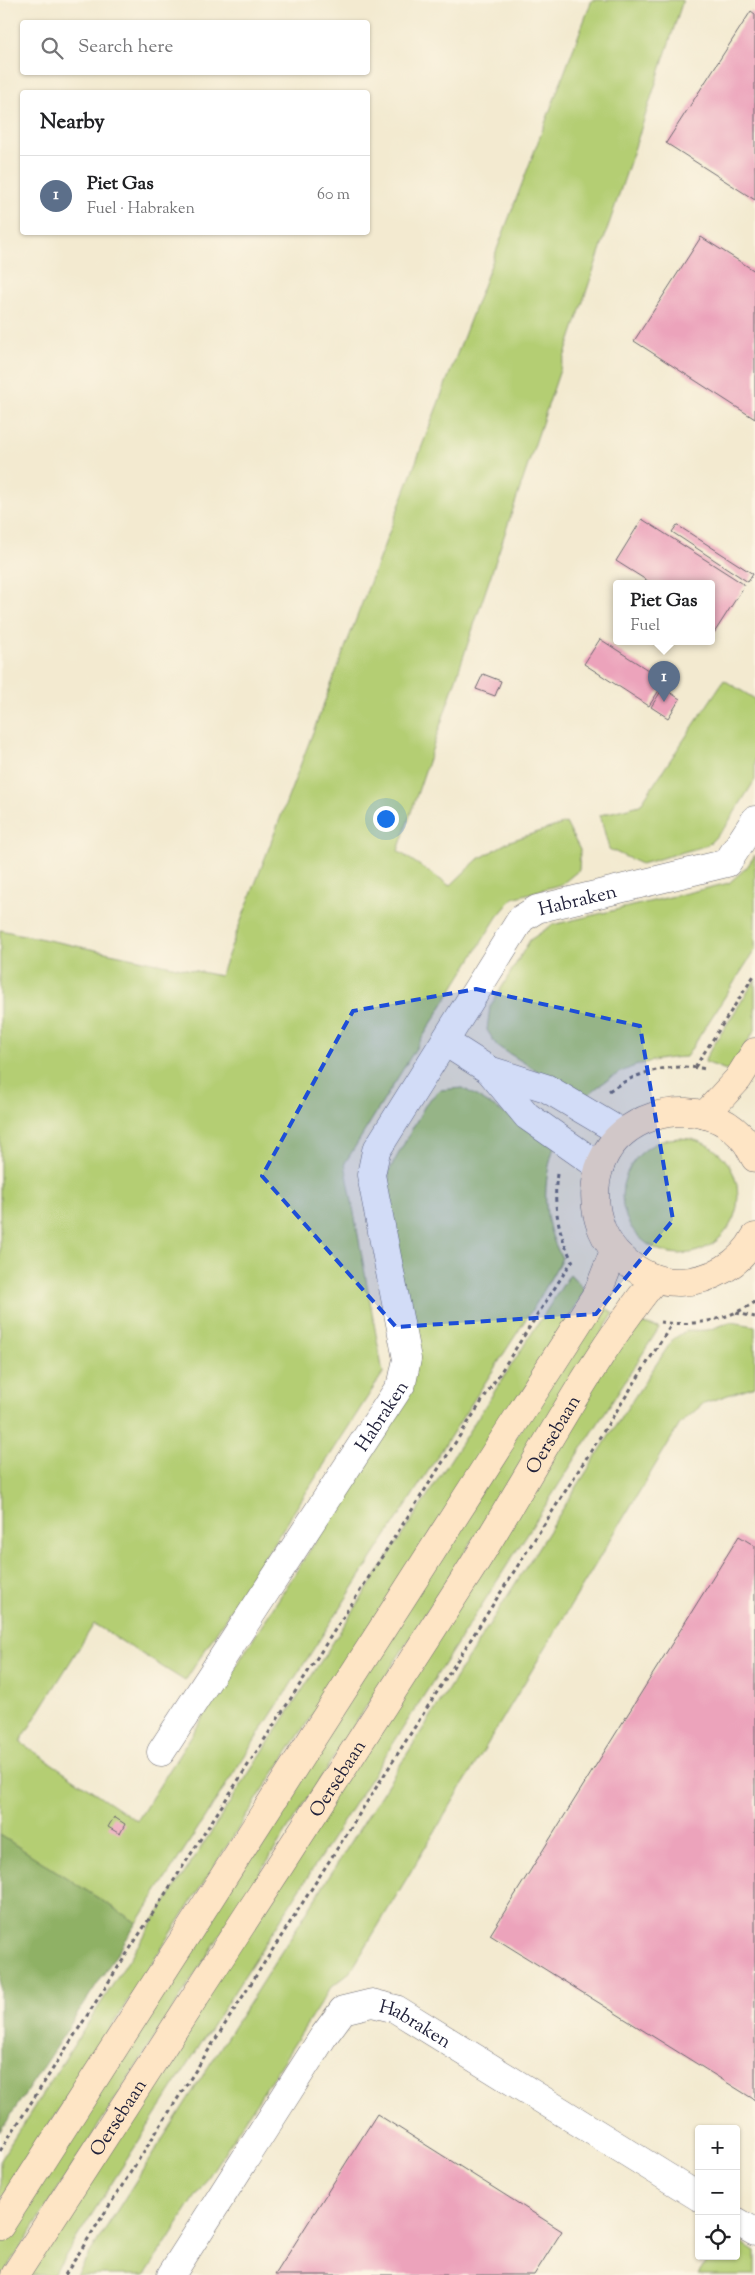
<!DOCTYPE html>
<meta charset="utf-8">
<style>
:root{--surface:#fff;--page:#f6f6f6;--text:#202124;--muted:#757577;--line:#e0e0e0;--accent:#1f6fb2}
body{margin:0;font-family:"Sorts Mill Goudy",serif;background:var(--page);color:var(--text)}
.controls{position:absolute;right:15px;bottom:15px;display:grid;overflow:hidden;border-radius:5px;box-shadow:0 1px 4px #0004}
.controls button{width:45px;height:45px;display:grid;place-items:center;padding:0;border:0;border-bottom:1px solid var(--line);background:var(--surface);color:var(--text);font:25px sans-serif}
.you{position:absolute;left:385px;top:818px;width:18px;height:18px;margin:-12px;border:4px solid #fff;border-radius:50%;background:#1a73e8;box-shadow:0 0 0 8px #1a73e833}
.badge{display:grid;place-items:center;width:32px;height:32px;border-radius:50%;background:var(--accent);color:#fff;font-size:16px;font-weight:700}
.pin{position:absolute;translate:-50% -41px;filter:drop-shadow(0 1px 2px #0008)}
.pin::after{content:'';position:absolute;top:26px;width:18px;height:15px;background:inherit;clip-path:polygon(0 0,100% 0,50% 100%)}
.popup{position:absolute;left:613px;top:580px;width:102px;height:65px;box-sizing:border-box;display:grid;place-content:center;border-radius:5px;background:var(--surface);filter:drop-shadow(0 1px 4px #0005);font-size:16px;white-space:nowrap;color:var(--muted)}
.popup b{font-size:19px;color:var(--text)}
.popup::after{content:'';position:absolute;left:50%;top:100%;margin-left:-10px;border:10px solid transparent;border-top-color:var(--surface)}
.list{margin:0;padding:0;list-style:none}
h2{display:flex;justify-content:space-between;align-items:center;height:65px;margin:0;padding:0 20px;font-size:21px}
h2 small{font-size:16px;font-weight:400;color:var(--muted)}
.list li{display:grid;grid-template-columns:32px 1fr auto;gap:15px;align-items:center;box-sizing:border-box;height:80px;padding:0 20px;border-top:1px solid var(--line)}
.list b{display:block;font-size:19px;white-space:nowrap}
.list p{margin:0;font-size:16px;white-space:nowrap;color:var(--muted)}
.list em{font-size:16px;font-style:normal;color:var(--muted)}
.icon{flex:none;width:28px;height:28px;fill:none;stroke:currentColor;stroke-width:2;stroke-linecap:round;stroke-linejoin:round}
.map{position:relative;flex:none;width:755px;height:2275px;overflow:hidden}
.search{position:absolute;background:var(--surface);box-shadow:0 1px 4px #0004;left:20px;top:20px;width:350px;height:55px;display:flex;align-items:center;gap:12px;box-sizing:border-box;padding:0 18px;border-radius:5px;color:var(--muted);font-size:19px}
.panel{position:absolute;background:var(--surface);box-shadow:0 1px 4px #0004;left:20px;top:90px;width:350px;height:145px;border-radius:5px}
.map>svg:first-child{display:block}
.green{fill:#b4ce73;stroke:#6b7857}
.forest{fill:#8fb165;stroke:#586a50}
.building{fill:#eca3bb}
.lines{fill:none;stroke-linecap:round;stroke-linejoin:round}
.street-casing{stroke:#6b686f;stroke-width:29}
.secondary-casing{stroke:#6b686f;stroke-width:29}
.path{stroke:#6b686f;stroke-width:3;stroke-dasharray:4 4;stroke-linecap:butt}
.street{stroke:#fff;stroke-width:28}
.secondary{stroke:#fee5c5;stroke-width:28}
.marked{fill:#1d4ed8;fill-opacity:0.2;stroke:#1d4ed8;stroke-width:4;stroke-dasharray:10 6;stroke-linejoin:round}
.labels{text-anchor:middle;stroke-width:4.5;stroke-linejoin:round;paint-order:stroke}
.street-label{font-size:19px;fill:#22223b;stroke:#fcf5e5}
</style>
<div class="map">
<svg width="755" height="2275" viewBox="0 0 755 2275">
<rect width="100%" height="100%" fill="#fcf5e5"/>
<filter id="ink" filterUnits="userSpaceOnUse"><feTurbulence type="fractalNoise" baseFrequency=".02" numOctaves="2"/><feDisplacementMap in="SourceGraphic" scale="10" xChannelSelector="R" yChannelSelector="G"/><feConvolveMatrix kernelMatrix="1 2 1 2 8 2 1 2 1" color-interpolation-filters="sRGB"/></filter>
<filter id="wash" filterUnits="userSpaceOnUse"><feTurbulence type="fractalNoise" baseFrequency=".0096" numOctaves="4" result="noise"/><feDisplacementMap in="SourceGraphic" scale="20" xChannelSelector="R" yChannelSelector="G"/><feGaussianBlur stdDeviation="1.12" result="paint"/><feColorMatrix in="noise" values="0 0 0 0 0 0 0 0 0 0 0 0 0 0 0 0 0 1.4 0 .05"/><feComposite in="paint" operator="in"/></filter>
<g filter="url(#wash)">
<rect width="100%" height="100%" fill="#f3ead0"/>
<g class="green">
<path d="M 592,0 L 683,0 L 636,144 L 398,851 L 450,886 L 477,860 L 510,841 L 566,823 L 580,850 L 579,870 L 562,884 L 513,898 L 497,917 L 345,1163 L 383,1373 L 185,1681 L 94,1624 L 20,1742 L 137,1821 L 400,1409 L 388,1196 L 389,1171 L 427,1102 L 440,1090 L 463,1088 L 555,1144 C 542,1183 541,1221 562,1258 L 539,1299 L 137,1923 L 0,1835 L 0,930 L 220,976 Z"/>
<polygon points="724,680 755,699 755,780 726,826 708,845 641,864 609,849 600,815 640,805"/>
<path d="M 755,855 L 755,950 L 686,1057 C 642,1059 616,1070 583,1099 L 497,1046 L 487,1030 L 490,1007 L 530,940 L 552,925 L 729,883 L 747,867 Z"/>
<polygon points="755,980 755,1030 729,1071 705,1062 706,1057"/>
<circle cx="680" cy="1196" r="58"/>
<polygon points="570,1274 585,1290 542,1364 259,1796 0,2201 0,2160"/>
<polygon points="601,1305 614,1313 507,1486 3,2275 0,2275 0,2236"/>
<polygon points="628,1320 659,1328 53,2275 24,2275"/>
<polygon points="731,1322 755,1326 755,1386 704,1403 680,1424 351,1971 331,1987 145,2275 76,2275 618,1422 673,1339 686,1331 708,1330"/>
<polygon points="736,2239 755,2251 755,2275 698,2275 710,2256 736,2256"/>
</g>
<polygon class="forest" points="0,1835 137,1923 0,2132"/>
<g id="blocks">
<g class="building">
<polygon points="751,11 755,14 755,200 666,143"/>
<polygon points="701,237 755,271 755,419 634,341"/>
<polygon points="642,519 745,585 714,633 712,631 712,583 651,583 616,561"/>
<polygon points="677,525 753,574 748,582 672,532"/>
<polygon points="600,639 665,681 649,706 584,664"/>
<polygon points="483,674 501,681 495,696 476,689"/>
<polygon points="663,688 680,699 668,718 651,707"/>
<polygon points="739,1536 755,1546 755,2100 490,1935"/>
<polygon points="114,1817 125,1824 120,1834 108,1827"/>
<polygon points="377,2114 562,2231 534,2275 275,2275"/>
</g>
</g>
</g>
<g filter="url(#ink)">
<use href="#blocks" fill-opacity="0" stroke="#6b686f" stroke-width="1"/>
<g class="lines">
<defs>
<g id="street">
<polyline points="445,1042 489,1070 546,1088 622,1133"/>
<polyline points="489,1070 527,1116 600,1167"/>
<path id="s1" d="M 161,1752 L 402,1383 L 407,1359 L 371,1175 L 376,1151 L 521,919 L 537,909 L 727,863 L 755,820"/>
<polyline points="736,2221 755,2232"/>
<path id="s2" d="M 171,2275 L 323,2037 L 343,2010 L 372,2003 L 396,2009 L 699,2197"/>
</g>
<g id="secondary">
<polyline points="705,1115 738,1079 755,1052"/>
<path d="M 755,1158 C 752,1153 749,1146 746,1142 C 716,1103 658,1104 623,1133 C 585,1164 587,1227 622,1258 C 638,1273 659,1283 680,1282 C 711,1281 741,1264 755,1237"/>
<polyline points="0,2226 598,1292 614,1251"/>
<path id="s3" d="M 15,2275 C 165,2043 315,1812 464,1580 C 529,1480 581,1372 655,1279"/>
</g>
</defs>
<use href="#street" class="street-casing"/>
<use href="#secondary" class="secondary-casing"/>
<g class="path">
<polyline points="695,1067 755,974"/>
<path d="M 609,1091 C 638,1071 671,1063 706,1069"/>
<path d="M 557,1174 C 553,1204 558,1235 573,1262"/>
<polyline points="736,1313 755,1317"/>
<path d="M 660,1322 C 692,1327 728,1320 755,1302"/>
<polyline points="0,2151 572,1261"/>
<polyline points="65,2275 672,1324"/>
</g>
<use href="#street" class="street"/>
<use href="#secondary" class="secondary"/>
</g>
</g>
<path class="marked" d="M 476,989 L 640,1026 L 673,1220 L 596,1314 L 396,1327 L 262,1176 L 353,1011 Z"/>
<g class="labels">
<g class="street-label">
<text dy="7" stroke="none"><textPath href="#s1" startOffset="1011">Habraken</textPath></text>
<text dy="7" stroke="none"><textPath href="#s1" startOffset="402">Habraken</textPath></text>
<text dy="7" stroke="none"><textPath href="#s3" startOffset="998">Oersebaan</textPath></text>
<text dy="7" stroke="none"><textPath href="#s3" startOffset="592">Oersebaan</textPath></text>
<text dy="7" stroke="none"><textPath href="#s2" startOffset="394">Habraken</textPath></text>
<text dy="7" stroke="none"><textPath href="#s3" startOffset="188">Oersebaan</textPath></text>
</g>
</g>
</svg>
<div class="controls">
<button>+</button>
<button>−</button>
<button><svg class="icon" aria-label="locate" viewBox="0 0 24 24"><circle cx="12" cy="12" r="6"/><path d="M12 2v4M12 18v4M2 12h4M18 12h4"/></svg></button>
</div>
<div class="you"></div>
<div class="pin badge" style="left:664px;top:702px;background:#5c6f8a">1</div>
<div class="popup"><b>Piet Gas</b>Fuel</div>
<div class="search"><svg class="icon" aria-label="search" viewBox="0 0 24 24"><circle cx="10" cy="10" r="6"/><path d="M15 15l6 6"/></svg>Search here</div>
<section class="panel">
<h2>Nearby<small></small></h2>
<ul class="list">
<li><span class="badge" style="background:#5c6f8a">1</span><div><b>Piet Gas</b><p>Fuel · Habraken</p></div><em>60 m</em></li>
</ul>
</section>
</div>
